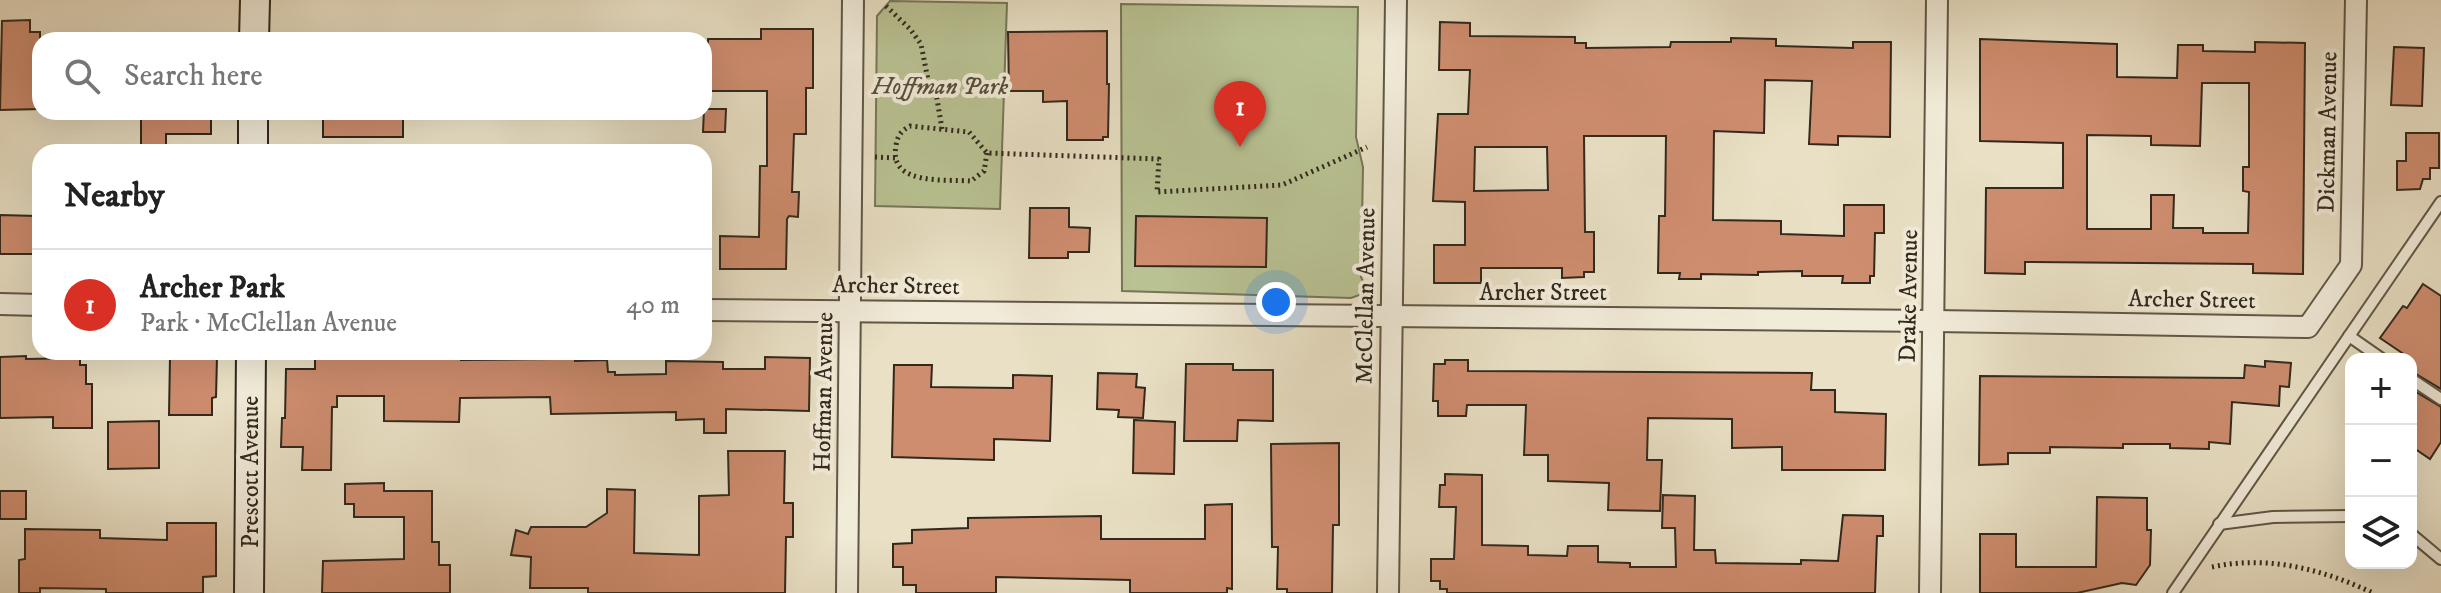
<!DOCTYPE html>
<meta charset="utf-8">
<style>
:root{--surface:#fff;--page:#f2f2f2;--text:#222;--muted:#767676;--line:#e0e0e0;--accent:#d93025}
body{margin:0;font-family:"IM FELL DW Pica",serif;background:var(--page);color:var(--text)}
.controls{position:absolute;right:24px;bottom:24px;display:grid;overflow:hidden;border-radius:16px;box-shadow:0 8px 32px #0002}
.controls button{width:72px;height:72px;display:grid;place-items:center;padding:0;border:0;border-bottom:2px solid var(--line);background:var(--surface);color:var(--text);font:40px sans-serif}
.you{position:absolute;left:1276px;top:302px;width:28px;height:28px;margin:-20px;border:6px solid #fff;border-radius:50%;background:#1a73e8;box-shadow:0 0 0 12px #1a73e833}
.badge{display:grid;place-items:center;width:52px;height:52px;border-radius:50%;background:var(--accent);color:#fff;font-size:26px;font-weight:700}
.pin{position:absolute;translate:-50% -66px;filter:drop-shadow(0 2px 4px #0008)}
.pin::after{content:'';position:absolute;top:42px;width:28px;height:24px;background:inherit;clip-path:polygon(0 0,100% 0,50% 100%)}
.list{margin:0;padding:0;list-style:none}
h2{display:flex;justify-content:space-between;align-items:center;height:104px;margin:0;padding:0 32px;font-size:34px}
h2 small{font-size:26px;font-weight:400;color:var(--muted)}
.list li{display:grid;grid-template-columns:52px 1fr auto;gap:24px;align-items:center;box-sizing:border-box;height:112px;padding:0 32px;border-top:2px solid var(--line)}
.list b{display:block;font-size:30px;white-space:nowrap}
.list p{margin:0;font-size:26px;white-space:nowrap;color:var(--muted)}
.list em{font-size:26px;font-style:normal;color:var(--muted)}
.icon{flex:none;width:44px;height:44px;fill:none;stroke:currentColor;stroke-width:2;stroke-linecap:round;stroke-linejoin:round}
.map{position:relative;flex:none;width:2441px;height:593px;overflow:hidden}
.search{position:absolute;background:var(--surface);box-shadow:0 8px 32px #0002;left:32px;top:32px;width:680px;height:88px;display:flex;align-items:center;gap:20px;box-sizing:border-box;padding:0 28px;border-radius:24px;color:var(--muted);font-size:30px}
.panel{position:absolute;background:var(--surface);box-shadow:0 8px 32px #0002;left:32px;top:144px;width:680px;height:216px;border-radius:24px}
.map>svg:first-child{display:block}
.green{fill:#b9c293;stroke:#767658;stroke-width:2}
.building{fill:#ce8d6f;stroke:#32291c;stroke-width:2;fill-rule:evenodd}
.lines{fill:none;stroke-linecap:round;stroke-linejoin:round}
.lane-casing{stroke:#605746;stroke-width:14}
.street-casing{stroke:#605746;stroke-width:24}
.secondary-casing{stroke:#32291c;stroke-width:32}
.path{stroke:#32291c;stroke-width:5;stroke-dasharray:2 4;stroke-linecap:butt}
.lane{stroke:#f1ebd9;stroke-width:10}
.street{stroke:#f1ebd9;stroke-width:20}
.secondary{stroke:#f1ebd9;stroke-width:28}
.labels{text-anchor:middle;stroke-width:8;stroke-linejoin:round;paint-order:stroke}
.park-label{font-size:24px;font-style:italic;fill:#544f3a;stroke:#f1ebd9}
.street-label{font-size:24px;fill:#32291c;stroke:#f1ebd9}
</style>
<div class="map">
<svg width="2441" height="593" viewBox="0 0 2441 593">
<rect width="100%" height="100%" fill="#e9e0c5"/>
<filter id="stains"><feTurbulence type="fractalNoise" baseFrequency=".0025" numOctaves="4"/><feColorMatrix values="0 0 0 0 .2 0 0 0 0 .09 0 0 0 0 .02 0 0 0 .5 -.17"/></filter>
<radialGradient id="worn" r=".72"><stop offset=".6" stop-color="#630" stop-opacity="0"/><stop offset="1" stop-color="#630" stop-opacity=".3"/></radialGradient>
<g class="green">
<polygon points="890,1 1007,3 1000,209 875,206 877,16"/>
<polygon points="1121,4 1358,7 1356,137 1363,167 1361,277 1368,292 1351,298 1122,291"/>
</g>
<g class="building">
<polygon points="30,20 30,32 40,32 40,109 0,110 2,21"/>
<path d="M 1440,22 L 1470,23 L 1470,36 L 1575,37 L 1575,43 L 1586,43 L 1586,48 L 1670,47 L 1671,42 L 1731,42 L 1731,38 L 1776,39 L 1776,46 L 1853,48 L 1853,42 L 1891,42 L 1890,137 L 1838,136 L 1838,145 L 1809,144 L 1812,81 L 1765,80 L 1764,133 L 1714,131 L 1713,220 L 1781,221 L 1781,234 L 1844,236 L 1844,205 L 1884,205 L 1884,233 L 1875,233 L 1874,276 L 1870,276 L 1870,283 L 1842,283 L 1843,276 L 1802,276 L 1802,271 L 1758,272 L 1758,275 L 1701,274 L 1701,279 L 1679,279 L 1680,273 L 1658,273 L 1659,216 L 1665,216 L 1666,136 L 1584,136 L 1585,232 L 1594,232 L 1594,272 L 1584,272 L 1584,277 L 1562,278 L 1562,268 L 1481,268 L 1481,283 L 1434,283 L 1434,245 L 1465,245 L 1465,202 L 1433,201 L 1438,114 L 1468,114 L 1470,70 L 1439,70 ZM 1475,147 L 1547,147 L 1548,190 L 1474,191 Z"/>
<polygon points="761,29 813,29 813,88 806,88 806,134 794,134 792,192 799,192 798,217 789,216 787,219 786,269 720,269 720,236 759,237 760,166 767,166 767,91 708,91 708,39 761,39"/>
<polygon points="1107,31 1107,84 1109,84 1108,137 1103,137 1103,140 1067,140 1067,101 1043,102 1043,91 1009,91 1008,32"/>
<path d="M 1980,39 L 2117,44 L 2117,77 L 2177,78 L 2178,45 L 2203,45 L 2203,51 L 2255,52 L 2255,42 L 2305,43 L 2303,274 L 2253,273 L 2253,264 L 2025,262 L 2025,274 L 1985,273 L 1986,188 L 2063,188 L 2063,143 L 1980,141 ZM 2202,83 L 2249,83 L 2249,167 L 2243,167 L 2243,191 L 2249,192 L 2248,233 L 2203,233 L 2203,228 L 2173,228 L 2174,195 L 2151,195 L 2151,229 L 2087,229 L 2087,135 L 2151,136 L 2151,145 L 2200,146 Z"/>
<polygon points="2394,47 2424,48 2422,106 2391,105"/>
<polygon points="704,109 726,109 725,132 703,132"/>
<polygon points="141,112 211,112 211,134 166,134 166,152 141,152"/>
<polygon points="356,112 403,112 403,137 323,137 323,115 356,115"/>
<polygon points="2406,133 2439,133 2439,168 2430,168 2430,179 2423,179 2420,189 2397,190 2397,161 2406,161"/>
<polygon points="1030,208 1069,208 1069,227 1090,228 1089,252 1068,252 1068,258 1029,258"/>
<polygon points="0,215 37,216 36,254 0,254"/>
<polygon points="1136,216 1267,218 1266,267 1135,266"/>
<polygon points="2423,284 2441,296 2441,389 2411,371 2411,359 2380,338 2403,306 2407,308"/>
<polygon points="347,353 461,356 461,360 552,359 552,355 575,354 575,361 607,360 608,372 615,372 615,375 666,374 666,361 723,362 723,369 765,369 765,357 810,358 809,411 726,409 726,433 704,433 704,419 676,420 676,412 551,414 550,397 460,398 459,422 384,421 384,396 337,396 337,407 332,407 331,470 302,470 303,447 281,447 282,418 285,418 286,369 315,369 315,357 347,358"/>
<polygon points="26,356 26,359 80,358 80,365 86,365 86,384 92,384 92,428 53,428 53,417 0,418 0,357"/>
<polygon points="170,357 217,357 216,397 212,398 212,415 169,415"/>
<polygon points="1445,360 1468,360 1468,371 1812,373 1811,390 1835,390 1835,412 1886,414 1885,470 1782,470 1782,447 1732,448 1732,419 1648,418 1647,460 1662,460 1660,511 1608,510 1609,483 1548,481 1548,455 1524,455 1526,405 1467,405 1466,416 1438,416 1438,401 1433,401 1434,364 1445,364"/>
<polygon points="2265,361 2291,363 2289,387 2280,386 2279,406 2232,402 2230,444 2209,442 2209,449 2170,448 2170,444 2123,444 2123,448 2050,447 2050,453 2008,453 2008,464 1979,465 1980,376 2244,378 2245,365 2265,367"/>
<polygon points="1186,364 1233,364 1233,370 1273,370 1273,421 1238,420 1237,441 1184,441"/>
<polygon points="894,365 932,365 931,387 1013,388 1013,375 1052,376 1050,441 994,439 994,460 892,457"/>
<polygon points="1098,373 1137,374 1136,387 1145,388 1143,418 1118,417 1119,410 1097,409"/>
<polygon points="2411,389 2441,407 2441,442 2430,459 2411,446"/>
<polygon points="1134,420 1175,422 1174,474 1133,473"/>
<polygon points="159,421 159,468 108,469 108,422"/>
<polygon points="1339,443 1339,525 1333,525 1332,593 1287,593 1287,589 1277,589 1278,547 1272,547 1271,444"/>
<polygon points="728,451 785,451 784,503 793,503 793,537 786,537 785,593 588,593 588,588 530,588 531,557 511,555 516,530 528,534 531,527 586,527 607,513 607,489 635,490 634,553 699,555 699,496 729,495"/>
<polygon points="1445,474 1482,475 1482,545 1528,546 1528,555 1567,556 1568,546 1598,546 1598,562 1630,563 1630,567 1676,567 1675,528 1662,528 1663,495 1695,496 1694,550 1715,550 1716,563 1801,564 1801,560 1838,561 1843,515 1883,516 1883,536 1877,536 1875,593 1447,593 1447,589 1440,589 1440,581 1431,581 1431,559 1454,559 1456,507 1439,507 1440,485 1445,485"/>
<polygon points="384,483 384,491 432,491 432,542 439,542 439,565 450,565 450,593 322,593 323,561 404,559 404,517 354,517 354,504 345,504 345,484"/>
<rect x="0" y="491" width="26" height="28"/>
<polygon points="2097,497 2147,498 2147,530 2151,530 2150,565 2136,585 2122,583 2077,593 1980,593 1980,534 2016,534 2016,567 2096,567"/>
<polygon points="1232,504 1232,589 1227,588 1227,593 1130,593 1130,580 996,577 996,593 916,593 916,585 903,585 903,567 893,567 893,544 912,543 912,530 968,528 968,518 1101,516 1101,539 1205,539 1205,505"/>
<polygon points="167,523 216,523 216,576 203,577 203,593 106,593 106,589 40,588 40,593 19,593 19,560 25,559 25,529 100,530 100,538 167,540"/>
</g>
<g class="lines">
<defs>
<g id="lane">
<polyline points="2349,336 2382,359"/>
<polyline points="2411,379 2441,399"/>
<polyline points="2219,524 2273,517 2351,516"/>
<polyline points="2411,534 2441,559"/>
<polyline points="2173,593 2441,202"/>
</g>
<g id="street">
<polyline points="0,304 40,305"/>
<polyline points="704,310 1934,321 2308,327 2351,265 2356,0"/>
<polyline points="847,593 853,0"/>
<polyline points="1388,593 1396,0"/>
<polyline points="1930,593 1937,0"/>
</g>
<g id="secondary">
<polyline points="254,40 255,0"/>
<polyline points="253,152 253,112"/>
<polyline points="249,593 251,352"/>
</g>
</defs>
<use href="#lane" class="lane-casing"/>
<use href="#street" class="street-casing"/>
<use href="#secondary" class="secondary-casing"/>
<g class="path">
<polyline points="886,6 910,29 921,44 928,80 937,99 942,129"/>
<path d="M 987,153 L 984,171 L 971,181 C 946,179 888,186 896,146 C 897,136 902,130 910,126 L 969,132 L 987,153 L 1159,159 L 1157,192 L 1282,185 L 1367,147"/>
<polyline points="875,157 896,158"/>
<path d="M 2212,567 C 2267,555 2322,569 2373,593"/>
</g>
<use href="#lane" class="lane"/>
<use href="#street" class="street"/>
<use href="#secondary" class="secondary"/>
</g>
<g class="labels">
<g class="park-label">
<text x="940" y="94">Hoffman Park</text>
</g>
<g class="street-label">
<text transform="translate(2327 132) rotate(-89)" y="8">Dickman Avenue</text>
<text transform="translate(896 285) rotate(1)" y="8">Archer Street</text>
<text x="1543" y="300">Archer Street</text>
<text transform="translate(1365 296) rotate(-89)" y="8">McClellan Avenue</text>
<text transform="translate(1908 296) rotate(-89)" y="8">Drake Avenue</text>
<text transform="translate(2192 299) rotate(1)" y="8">Archer Street</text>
<text transform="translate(823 392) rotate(-89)" y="8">Hoffman Avenue</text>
<text transform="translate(250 472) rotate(-90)" y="8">Prescott Avenue</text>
</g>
</g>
<rect width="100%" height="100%" filter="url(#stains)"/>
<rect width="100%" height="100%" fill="url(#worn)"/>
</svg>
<div class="controls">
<button>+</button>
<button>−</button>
<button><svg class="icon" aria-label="layers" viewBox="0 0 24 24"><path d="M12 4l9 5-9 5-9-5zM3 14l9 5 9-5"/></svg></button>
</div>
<div class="you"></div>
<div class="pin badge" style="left:1240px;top:147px">1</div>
<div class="search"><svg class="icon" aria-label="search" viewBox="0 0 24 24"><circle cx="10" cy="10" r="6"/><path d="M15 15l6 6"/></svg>Search here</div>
<section class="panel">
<h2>Nearby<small></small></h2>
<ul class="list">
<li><span class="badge">1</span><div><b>Archer Park</b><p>Park · McClellan Avenue</p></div><em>40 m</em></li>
</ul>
</section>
</div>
